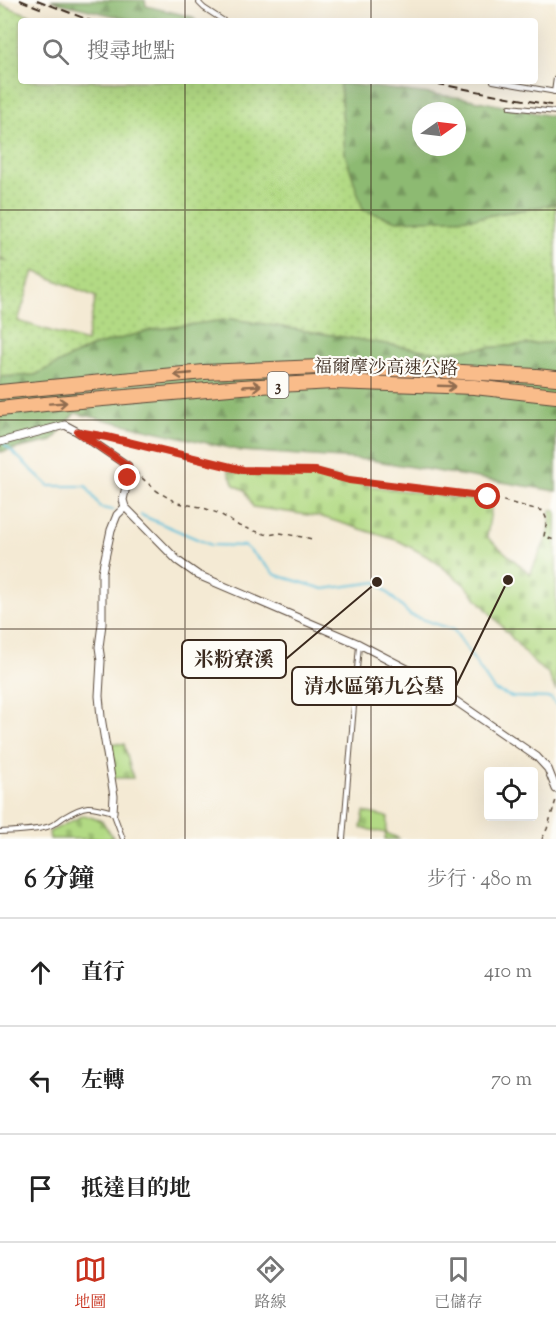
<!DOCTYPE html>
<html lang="zh-TW">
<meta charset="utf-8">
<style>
:root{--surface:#fff;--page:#f6f6f6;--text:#222;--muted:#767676;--line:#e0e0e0;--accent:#c8321e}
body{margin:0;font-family:"Sorts Mill Goudy","Noto Serif TC",serif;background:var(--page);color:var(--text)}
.controls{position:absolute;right:18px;bottom:18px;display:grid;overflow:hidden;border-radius:6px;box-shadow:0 6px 24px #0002}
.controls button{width:54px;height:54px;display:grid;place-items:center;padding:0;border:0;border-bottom:2px solid var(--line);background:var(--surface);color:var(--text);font:30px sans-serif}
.compass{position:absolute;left:412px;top:102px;width:54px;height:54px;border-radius:50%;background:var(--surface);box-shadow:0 6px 24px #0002;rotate:76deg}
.stop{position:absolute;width:18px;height:18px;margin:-14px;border:4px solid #c8321e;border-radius:50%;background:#fff}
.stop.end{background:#c8321e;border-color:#fff;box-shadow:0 2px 6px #0008}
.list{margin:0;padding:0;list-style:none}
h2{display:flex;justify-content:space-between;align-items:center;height:78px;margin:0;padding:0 24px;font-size:26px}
h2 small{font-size:20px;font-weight:400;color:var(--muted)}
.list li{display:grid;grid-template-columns:39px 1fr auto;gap:18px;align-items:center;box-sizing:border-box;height:108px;padding:0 24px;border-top:2px solid var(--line)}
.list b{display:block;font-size:22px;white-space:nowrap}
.list em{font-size:20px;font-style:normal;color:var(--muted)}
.icon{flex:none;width:33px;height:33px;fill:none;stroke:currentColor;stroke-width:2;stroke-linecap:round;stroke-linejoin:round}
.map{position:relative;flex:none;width:556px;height:839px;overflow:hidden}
.search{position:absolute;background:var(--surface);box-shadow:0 6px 24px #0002;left:18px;right:18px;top:18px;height:66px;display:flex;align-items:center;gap:15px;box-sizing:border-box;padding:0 21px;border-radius:6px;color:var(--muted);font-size:22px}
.sheet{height:402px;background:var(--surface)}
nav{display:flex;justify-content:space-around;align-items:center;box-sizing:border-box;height:84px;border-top:2px solid var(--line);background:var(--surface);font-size:16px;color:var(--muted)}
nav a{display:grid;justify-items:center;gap:3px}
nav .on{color:var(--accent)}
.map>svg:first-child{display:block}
.grass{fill:url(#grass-dots);stroke:#768251;stroke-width:1.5;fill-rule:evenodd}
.forest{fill:url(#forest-firs);stroke:#647248;stroke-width:1.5;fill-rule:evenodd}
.cemetery{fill:url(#cemetery-stones);stroke:#768251;stroke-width:1.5}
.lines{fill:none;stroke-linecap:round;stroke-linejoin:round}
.stream{stroke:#5dbfdb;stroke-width:2}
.service-casing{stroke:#574739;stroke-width:6}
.minor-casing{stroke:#574739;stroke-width:9}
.motorway-casing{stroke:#574739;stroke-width:16}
.path{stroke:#574739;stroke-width:1.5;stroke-dasharray:4.5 4.5;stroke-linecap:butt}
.service{stroke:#fff;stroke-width:4}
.minor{stroke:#fff;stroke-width:7}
.motorway{stroke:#f9bc8a;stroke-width:14}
.rail{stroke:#3b2a1e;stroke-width:2;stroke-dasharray:9 4.5;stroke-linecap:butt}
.oneway{stroke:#906c4f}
.route{stroke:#c8321e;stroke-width:8}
.grid{fill:none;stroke:#3b2a1e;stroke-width:1.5;stroke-opacity:0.55}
.labels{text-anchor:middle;stroke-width:4.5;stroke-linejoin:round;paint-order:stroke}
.shield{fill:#fdfcf7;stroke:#75695f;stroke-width:1.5}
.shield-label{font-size:16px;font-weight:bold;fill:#3b2a1e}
.street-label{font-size:18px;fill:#3b2a1e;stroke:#fdfcf7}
.leader{fill:none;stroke:#3b2a1e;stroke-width:2}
.callout-dot{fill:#3b2a1e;stroke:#fdfcf7;stroke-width:2}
.callout{fill:#fdfcf7;stroke:#3b2a1e;stroke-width:2}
.callout-label{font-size:20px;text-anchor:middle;font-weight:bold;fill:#3b2a1e}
</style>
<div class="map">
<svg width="556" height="839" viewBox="0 0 556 839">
<defs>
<pattern id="grass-dots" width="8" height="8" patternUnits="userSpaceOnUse" patternTransform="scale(1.5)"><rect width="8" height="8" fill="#b2da84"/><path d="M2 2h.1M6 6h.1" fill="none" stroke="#9abb72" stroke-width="1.8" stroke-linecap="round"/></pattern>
<pattern id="forest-firs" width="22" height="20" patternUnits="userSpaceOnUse" patternTransform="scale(1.5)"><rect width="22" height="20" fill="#8dba72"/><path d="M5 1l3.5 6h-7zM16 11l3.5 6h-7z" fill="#74975d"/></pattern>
<pattern id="cemetery-stones" width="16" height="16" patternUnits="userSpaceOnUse" patternTransform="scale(1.5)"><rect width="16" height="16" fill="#b2da84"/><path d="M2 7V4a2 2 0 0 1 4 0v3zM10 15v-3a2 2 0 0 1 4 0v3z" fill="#9abb72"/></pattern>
</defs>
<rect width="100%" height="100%" fill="#fdfcf7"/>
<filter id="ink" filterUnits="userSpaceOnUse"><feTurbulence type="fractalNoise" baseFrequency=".0167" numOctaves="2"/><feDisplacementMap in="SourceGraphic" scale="12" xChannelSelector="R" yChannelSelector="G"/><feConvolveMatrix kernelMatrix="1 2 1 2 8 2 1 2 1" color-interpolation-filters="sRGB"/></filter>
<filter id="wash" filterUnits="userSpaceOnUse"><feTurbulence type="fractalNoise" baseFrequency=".008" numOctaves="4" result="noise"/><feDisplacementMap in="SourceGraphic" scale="24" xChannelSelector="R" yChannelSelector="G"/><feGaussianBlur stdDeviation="1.35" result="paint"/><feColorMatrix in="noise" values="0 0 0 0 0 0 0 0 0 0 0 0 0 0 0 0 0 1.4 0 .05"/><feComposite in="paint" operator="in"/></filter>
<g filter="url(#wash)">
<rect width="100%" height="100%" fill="#f4ead4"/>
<path class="grass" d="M 0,4 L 45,21 L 21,21 L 21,81 L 328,81 L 340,83 L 345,153 L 475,218 L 556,204 L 556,342 L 435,352 L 232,319 L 91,347 L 35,375 L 0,377 L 0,259 L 7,261 L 0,257 ZM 34,271 L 96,297 L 86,342 L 18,321 Z"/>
<g class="forest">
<polygon points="51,0 145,0 146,6 192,17 196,21 136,21 60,3"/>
<path d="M 340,83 L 464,98 L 556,117 L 556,204 L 475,218 L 397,221 L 363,210 L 345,153 ZM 421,111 L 457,111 L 457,147 L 421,147 Z"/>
<polygon points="232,319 435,352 556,342 556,491 370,460 242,451 75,413 52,441 0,452 0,377 35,375 91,347 151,330"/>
</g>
<g class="cemetery">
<polygon points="228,471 244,474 317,474 371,486 492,503 487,537 530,574 549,533 551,510 556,511 556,691 548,673 536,665 466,586 432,559 399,541 322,517 253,507 245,490 234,485"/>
<polygon points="108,743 124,744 133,778 113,778"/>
<polygon points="364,812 388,817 386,833 400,839 385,839 386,833 361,828"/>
<polygon points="84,815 102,821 114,839 50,839 49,832"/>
</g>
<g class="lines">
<g class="stream">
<polyline points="4,444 49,486 86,486 101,508 114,510"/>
<polyline points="141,515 211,545 245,546 276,575 324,589 377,582 410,615 454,630 494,690 512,697 551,698 556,705"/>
</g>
</g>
</g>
<g filter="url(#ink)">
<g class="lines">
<defs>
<g id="service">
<polyline points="200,0 199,3 204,8 224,21"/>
<polyline points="493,81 556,92"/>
<polyline points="554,92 556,78"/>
<polyline points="510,107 556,112"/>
<path d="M 0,832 C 15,831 33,831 47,827 C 54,825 58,821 64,817 C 86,804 89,805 113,812 L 123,839"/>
<polyline points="343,839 359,645"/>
</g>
<g id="minor">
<polyline points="0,442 65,425 78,432 128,466 128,478 123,500 125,507 178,561 198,575 359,644 415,673 537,757 548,769 556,789"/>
<polyline points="113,812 114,796 101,717 99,696 101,661 99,647 102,624 102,572 111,530 117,515 125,507"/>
</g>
<g id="motorway">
<polyline points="0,392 204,372 319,367 426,370 536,376 556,378"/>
<polyline points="0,409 45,404 242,387 333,382 474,387 556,396"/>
</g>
</defs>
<use href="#service" class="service-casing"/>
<use href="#minor" class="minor-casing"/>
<use href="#motorway" class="motorway-casing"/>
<g class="path">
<polyline points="96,435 243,470 316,471 349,480 488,497 543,511 547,520 544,536 556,541"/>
<polyline points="135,472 157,491 177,503 201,507 220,514 239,526 268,535 280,533 313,539"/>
<polyline points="542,839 547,829 556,800"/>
</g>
<use href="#service" class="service"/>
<use href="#minor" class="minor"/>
<use href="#motorway" class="motorway"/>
<g class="rail">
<polyline points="20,0 45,10"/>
<polyline points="37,0 91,21"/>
<polyline points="423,81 556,106"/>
</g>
</g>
<defs><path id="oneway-shaft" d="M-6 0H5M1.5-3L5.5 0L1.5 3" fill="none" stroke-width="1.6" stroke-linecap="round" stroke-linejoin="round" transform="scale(1.5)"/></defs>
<g class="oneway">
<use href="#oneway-shaft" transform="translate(183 374) rotate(175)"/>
<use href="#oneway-shaft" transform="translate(252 386) rotate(-3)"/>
<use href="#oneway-shaft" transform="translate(447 386) rotate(2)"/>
<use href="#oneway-shaft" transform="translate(58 403) rotate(-4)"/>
</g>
</g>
<g class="lines" filter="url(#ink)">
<polyline class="route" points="128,478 128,466 78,432 107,437 243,470 316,471 349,480 488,497"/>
</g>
<path class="grid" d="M 185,0 L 185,21M 371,0 L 371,21M 185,81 L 185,839M 371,81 L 371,839M 0,210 L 556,210M 0,420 L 556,420M 0,629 L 556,629"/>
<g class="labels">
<rect class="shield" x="267.5" y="372" width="21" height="26" rx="4.5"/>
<g class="shield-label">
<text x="278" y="391">3</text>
</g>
<g class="street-label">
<text transform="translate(386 367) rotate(1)" y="6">福爾摩沙高速公路</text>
</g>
</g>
<path class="leader" d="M377 582L286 659M508 580L456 686"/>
<g class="callout-dot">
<circle cx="377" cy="582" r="6"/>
<circle cx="508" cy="580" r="6"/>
</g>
<g class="callout">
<rect x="182" y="640" width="104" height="38" rx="6"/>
<rect x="292" y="667" width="164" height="38" rx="6"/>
</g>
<g class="callout-label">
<text x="234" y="666">米粉寮溪</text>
<text x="374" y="693">清水區第九公墓</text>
</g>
</svg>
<div class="controls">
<button><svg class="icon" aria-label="locate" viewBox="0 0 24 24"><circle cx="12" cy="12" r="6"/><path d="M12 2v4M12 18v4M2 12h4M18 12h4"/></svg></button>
</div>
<svg class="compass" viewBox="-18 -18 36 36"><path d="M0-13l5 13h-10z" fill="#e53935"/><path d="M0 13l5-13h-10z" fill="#767676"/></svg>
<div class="stop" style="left:488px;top:497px"></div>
<div class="stop end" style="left:128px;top:478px"></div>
<div class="search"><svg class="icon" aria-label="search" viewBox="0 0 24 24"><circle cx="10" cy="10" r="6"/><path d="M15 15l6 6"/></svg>搜尋地點</div>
</div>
<section class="sheet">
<h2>6 分鐘<small>步行 · 480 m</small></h2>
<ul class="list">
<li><svg class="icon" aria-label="ahead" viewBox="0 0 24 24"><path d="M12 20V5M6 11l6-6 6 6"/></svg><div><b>直行</b></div><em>410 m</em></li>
<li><svg class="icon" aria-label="left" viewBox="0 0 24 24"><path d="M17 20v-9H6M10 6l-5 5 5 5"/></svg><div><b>左轉</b></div><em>70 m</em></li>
<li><svg class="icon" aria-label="arrive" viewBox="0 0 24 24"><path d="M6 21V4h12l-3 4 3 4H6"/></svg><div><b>抵達目的地</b></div></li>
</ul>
</section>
<nav>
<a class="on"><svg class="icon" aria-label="map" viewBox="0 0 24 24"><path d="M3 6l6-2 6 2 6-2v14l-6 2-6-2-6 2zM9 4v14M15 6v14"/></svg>地圖</a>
<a><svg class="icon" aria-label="directions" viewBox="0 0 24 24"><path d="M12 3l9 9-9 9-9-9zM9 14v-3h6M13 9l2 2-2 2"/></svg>路線</a>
<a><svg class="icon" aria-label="saved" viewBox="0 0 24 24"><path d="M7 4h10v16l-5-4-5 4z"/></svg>已儲存</a>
</nav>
